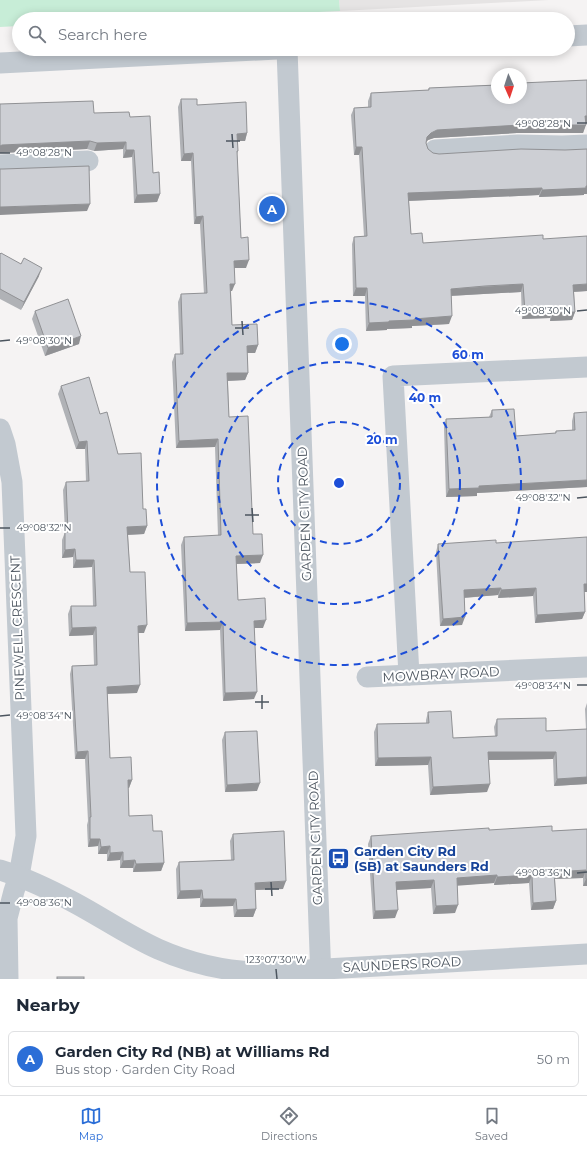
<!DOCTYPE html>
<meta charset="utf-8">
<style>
:root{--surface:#fff;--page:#f6f6f7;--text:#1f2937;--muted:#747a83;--line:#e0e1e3;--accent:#2b6ed7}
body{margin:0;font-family:Montserrat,sans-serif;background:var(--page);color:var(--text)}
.compass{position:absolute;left:491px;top:68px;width:36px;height:36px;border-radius:50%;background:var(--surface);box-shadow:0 2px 10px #0003;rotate:177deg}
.you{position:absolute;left:342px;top:344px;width:14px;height:14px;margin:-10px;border:3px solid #fff;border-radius:50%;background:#1a73e8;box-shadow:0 0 0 6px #1a73e833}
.badge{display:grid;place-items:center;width:26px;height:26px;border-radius:50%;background:var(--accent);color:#fff;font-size:13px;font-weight:700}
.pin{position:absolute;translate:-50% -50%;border:2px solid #fff;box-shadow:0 1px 4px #0006}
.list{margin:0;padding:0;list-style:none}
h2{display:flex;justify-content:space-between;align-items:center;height:52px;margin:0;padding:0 16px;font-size:17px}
h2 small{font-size:13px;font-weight:400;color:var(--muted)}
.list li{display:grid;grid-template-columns:26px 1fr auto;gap:12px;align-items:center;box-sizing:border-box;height:56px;margin:0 8px 8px;padding:0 8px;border:1px solid var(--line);border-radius:6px}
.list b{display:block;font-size:15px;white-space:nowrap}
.list p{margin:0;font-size:13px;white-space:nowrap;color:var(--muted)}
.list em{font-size:13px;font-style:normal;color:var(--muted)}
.icon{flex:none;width:22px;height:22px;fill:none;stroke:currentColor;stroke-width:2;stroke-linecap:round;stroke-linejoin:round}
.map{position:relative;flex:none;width:587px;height:979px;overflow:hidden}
.search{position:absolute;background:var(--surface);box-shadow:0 2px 10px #0003;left:12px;right:12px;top:12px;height:44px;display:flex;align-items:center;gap:10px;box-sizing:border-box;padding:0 14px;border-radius:22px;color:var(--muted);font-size:15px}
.sheet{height:116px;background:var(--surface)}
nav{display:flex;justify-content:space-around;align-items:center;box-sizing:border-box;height:56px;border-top:1px solid var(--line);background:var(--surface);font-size:11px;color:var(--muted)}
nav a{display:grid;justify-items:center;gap:2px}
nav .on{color:var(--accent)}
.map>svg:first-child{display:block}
.education{fill:#e6e4e4}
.green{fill:#c7edd7}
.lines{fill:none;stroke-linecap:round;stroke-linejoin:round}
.minor{stroke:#c2c9d0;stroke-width:21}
.wall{fill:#b0b2b6}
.shaded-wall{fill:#909194}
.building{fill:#cdcfd4;stroke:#909194}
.ticks{fill:none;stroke:#4c555f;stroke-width:1.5}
.ring{fill:none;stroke:#1d4ed8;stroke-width:2;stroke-dasharray:7 5}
.labels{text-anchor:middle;stroke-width:4;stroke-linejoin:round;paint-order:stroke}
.street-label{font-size:13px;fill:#4c555f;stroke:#fff}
.transit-label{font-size:13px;font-weight:bold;fill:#164399;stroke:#fff;text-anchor:start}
.ticks-label{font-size:10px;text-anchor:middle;fill:#4c555f;stroke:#fff;stroke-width:4;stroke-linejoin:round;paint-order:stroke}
.centre{fill:#1d4ed8;stroke:#fff;stroke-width:2}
.ring-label{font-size:12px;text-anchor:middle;font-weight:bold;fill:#1d4ed8;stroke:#fff;stroke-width:4;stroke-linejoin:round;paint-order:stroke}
</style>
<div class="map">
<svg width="587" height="979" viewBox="0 0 587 979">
<rect width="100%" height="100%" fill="#f5f3f3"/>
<polygon class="education" points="339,0 549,0 340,11"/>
<polygon class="green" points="0,0 339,0 340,11 169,19 19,19 19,26 0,27"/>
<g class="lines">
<g class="minor">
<polyline points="568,36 587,35"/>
<polyline points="287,49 321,979"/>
<polyline points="0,63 277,49"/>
<polyline points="435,150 518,145 562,146 587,145"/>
<polyline points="0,165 88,161"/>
<polyline points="0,429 5,444 12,482 26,836 19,876 14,891 7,918 8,979"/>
<polyline points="409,675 393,376 587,367"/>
<polyline points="367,677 587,667"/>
<path d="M 0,870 C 26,878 51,890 75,903 C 103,918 129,936 158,949 C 194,965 234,973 273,972 L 587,954"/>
</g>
</g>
<g class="wall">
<polygon points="587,80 587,123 586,123 583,133 517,133 434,138 428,140 426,143 428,149 433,153 584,194 584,195 539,197 539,195 409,201 411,234 423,243 543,239 587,291 574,292 575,312 572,320 550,321 550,318 522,319 521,292 483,294 451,296 449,324 412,326 412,328 387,329 387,330 366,331 365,296 353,296 352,244 354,237 364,236 359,155 354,155 351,115 354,108 368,107 368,101 371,93 428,90 429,88"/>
<polygon points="181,99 197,105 247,133 245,141 238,141 238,151 237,154 241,238 246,268 234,268 232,291 231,291 232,325 258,345 255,353 247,353 248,373 245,380 228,381 229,417 253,534 260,563 236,564 238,600 263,628 254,628 254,699 223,701 220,630 185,631 181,545 184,537 218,536 215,447 176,448 172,362 175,354 180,354 178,302 181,294 204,294 200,224 194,224 191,161 181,161 178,107"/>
<polygon points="0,104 130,117 153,173 160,194 157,202 134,203 132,157 123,158 123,149 94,151 87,149 0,153"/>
<polygon points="0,254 39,276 21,310 0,299"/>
<polygon points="35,311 79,344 45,356 32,319"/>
<polygon points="61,386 100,414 118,454 143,509 147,526 144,534 128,535 130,572 144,633 138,633 137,693 107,694 110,758 132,780 129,788 128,788 129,816 153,831 164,863 161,871 133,872 133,868 120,868 120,860 107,861 107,854 98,854 98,846 88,847 87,825 88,821 85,759 75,759 70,674 72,666 94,665 93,635 69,636 68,614 71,606 93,606 92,567 73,568 73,557 62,558 62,540 65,532 63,490 66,482 86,482 85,449 76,449 58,394"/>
<polygon points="492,410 516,436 555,433 556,431 572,430 572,421 574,413 587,487 477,493 477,496 446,497 444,427 446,419 489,417"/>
<polygon points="496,543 584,592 585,612 582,619 535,623 533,596 498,598 498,595 464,598 462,625 440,626 436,552 438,544"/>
<polygon points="587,703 587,784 554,786 553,759 489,760 487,792 430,795 428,765 375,766 374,732 377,724 426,723 426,720 428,712 453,738 495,736 494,727 497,719 546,731 586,729 585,709"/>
<polygon points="225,732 257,791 225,792 222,740"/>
<polygon points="587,829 587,886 583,886 583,878 555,879 556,901 553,909 531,910 529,883 494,885 494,883 457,885 455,913 433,914 431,888 397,890 395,918 373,919 368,844 371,836 489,830 552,831"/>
<polygon points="233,834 283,889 255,890 256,909 253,917 234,917 233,906 200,907 200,898 177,899 176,869 179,862 231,860 230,841"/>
</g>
<g class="shaded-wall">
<polygon points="585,116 587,116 587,123 583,124"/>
<polygon points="520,125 586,125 583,133 517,133 434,138 428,140 424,144 427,137 431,133 437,130"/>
<polygon points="247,133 245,141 235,141 237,134"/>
<polygon points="90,141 87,149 0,153 0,146 2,145"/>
<polygon points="126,142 123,149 94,151 97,143"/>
<polygon points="356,147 362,147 359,155 354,155"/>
<polygon points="126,150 134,150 132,157 123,158"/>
<polygon points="193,153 191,161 181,161 184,154"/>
<polygon points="587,186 587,194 584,194 584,195 539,197 542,190"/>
<polygon points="542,188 539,195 406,201 408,193"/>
<polygon points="160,194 157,202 134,203 137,195"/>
<polygon points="90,204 87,211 0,215 0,207"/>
<polygon points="203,216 200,224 194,224 196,217"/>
<polygon points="249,260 246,268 231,268 234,261"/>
<polygon points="42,268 39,276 21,310 24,302"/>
<polygon points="230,284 235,284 232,291 228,291"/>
<polygon points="523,284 521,292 448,296 451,289"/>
<polygon points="587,284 587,291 571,292 573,285"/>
<polygon points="356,288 367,288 365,296 353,296"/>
<polygon points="552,310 550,318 522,319 525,312"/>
<polygon points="575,312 572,320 550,321 553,313"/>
<polygon points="452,316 449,324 412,326 412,328 387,329 387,330 366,331 369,323 414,319"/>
<polygon points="81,336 79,344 45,356 48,348"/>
<polygon points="258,345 255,353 244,353 247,346"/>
<polygon points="227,373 248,373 245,380 225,381"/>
<polygon points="218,439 215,447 176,448 179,441"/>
<polygon points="87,441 85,449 76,449 79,442"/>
<polygon points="587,480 587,487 477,493 477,496 446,497 449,489 479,486"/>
<polygon points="147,526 144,534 124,535 127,527"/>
<polygon points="75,549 73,557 62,558 65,550"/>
<polygon points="263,555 260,563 233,564 236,556"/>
<polygon points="76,560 94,560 92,567 73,568"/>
<polygon points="584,584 587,584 587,592 581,592"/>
<polygon points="501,588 498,595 461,598 464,590"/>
<polygon points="536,588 533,596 498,598 501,590"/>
<polygon points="585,612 582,619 535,623 537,615"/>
<polygon points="465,617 462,625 440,626 443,619"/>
<polygon points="266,620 263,628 251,628 254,621"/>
<polygon points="223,622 220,630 185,631 187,623"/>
<polygon points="147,625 144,633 135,633 138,626"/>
<polygon points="96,627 93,635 69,636 72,628"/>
<polygon points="140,685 137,693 104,694 107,687"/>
<polygon points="257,692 254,699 223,701 225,693"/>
<polygon points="88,751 85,759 75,759 77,752"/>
<polygon points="488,752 556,752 553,759 485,760"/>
<polygon points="431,757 428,765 375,766 378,758"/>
<polygon points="587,777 587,784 554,786 557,779"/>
<polygon points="128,780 132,780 129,788 125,788"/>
<polygon points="260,783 257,791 225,792 227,785"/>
<polygon points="490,784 487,792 430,795 433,787"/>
<polygon points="90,839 100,839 98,846 88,847"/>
<polygon points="110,846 107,854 98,854 101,847"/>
<polygon points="123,852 120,860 107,861 110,853"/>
<polygon points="135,860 133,868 120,868 123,861"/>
<polygon points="164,863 161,871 133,872 136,864"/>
<polygon points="586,870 583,878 551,879 554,872"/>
<polygon points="497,875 494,883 454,886 457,878"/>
<polygon points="532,875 529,883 494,885 497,877"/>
<polygon points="586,879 587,879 587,886 583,886"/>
<polygon points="434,880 431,888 393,890 396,882"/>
<polygon points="286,881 283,889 252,890 255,883"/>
<polygon points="202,890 200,898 177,899 180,891"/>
<polygon points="203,899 236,899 233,906 200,907"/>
<polygon points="556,901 553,909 531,910 533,903"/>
<polygon points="458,905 455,913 433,914 436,906"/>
<polygon points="256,909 253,917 234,917 237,910"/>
<polygon points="398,910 395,918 373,919 375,911"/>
</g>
<g class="building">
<polygon points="587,80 587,116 585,116 586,125 520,125 437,130 431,133 427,137 426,143 428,149 433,153 439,154 521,149 565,150 587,149 587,186 586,186 586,188 542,190 542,188 408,193 411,234 422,233 423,243 543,235 543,239 587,236 587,284 573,285 575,312 553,313 552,310 525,312 523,284 485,286 451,289 452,316 414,319 414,320 389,321 389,322 369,323 367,288 356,288 354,237 367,236 362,147 356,147 354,108 371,107 371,93 429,90 429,88 497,85 497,98 521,98 521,83"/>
<polygon points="181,99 197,99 197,105 246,102 247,133 237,134 238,151 237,151 241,238 248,237 249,260 234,261 235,284 230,284 232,325 257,324 258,345 247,346 248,373 227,373 229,417 248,416 253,534 262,534 263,555 236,556 238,600 265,598 266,620 254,621 257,692 225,693 223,622 187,623 184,537 221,535 218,439 179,441 175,354 183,354 181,294 207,293 203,216 196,217 193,153 184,154"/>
<polygon points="93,101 94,113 129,112 130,117 150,116 153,173 159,172 160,194 137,195 134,150 126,150 126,142 97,143 90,141 2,145 0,146 0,104"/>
<polygon points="89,166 90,204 0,207 0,169 3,169"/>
<polygon points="1,253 21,264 24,258 42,268 24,302 0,289 0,254"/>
<polygon points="68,299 81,336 48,348 35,311"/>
<polygon points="89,377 100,414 107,412 118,454 141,453 143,509 146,509 147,526 127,527 130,572 145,572 147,625 138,626 140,685 107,687 110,758 131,757 132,780 128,780 129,816 152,815 153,831 162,831 164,863 136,864 135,860 123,861 123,852 110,853 110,846 101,847 100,839 90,839 90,817 91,817 88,751 77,752 72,666 97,665 96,627 72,628 71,606 96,606 94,560 76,560 75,549 65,550 65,532 68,532 66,482 89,481 87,441 79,442 61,386"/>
<polygon points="514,409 516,436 556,433 556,431 575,430 574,413 587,412 587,480 479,486 479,488 449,489 446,419 492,417 492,410"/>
<polygon points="587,537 587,584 584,584 585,612 537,615 536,588 501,590 501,588 464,590 465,617 443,619 438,544 496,540 496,543"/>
<polygon points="451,711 453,738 497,736 497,719 546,718 546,731 587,729 587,777 557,779 556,752 488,752 490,784 433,787 431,757 378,758 377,724 429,723 428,712"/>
<polygon points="257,731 260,783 227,785 225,732"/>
<polygon points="552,826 552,831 587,829 587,879 586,879 586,870 554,872 556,901 533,903 532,875 497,877 497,875 457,878 458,905 436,906 434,880 396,882 398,910 375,911 371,836 489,828 489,830"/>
<polygon points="284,831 286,881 255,883 256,909 237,910 236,899 203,899 202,890 180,891 179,862 234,860 233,834"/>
<rect x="57" y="977" width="27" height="2"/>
</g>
<path class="ticks" d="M 577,123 L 587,123M 232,134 L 233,148M 226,141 L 240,141M 0,153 L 10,153M 577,311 L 587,310M 242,321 L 243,335M 235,328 L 249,328M 0,341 L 10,340M 577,498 L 587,497M 252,508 L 253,522M 245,515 L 259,515M 0,528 L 10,528M 577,685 L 587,685M 262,695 L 262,709M 255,702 L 269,702M 0,716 L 10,715M 577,873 L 587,872M 271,882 L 272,896M 265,889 L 279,889M 0,903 L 10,903M 276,969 L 277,979"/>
<g class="ring">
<circle cx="339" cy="483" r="61"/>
<circle cx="339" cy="483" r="121"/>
<circle cx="339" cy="483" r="182"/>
</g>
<defs>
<symbol id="bus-square" viewBox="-11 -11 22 22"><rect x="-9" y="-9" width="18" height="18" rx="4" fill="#1a4fb4" stroke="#fff"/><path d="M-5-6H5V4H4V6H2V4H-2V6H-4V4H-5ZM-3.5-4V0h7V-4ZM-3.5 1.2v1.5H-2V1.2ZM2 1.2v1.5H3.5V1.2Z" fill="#fff"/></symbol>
</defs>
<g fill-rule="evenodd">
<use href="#bus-square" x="326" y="846" width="25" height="25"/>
</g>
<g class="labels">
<g class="street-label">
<text transform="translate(304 514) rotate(-92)" y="5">GARDEN CITY ROAD</text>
<text transform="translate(17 628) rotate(-92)" y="5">PINEWELL CRESCENT</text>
<text transform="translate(441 674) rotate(-3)" y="5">MOWBRAY ROAD</text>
<text transform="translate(315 838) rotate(-92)" y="5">GARDEN CITY ROAD</text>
<text transform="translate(402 964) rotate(-3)" y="5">SAUNDERS ROAD</text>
</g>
<g class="transit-label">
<text x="354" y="856">Garden City Rd<tspan x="354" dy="15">(SB) at Saunders Rd</tspan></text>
</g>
</g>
<g class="ticks-label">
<text x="543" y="127">49°08'28"N</text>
<text x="44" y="156">49°08'28"N</text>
<text x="543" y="314">49°08'30"N</text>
<text x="44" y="344">49°08'30"N</text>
<text x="543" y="501">49°08'32"N</text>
<text x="44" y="531">49°08'32"N</text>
<text x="543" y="689">49°08'34"N</text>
<text x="44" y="719">49°08'34"N</text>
<text x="543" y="876">49°08'36"N</text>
<text x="44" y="906">49°08'36"N</text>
<text x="276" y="963">123°07'30"W</text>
</g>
<circle cx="339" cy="483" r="6" class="centre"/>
<g class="ring-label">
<text x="468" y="359">60 m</text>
<text x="425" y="402">40 m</text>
<text x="382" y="444">20 m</text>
</g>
</svg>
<svg class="compass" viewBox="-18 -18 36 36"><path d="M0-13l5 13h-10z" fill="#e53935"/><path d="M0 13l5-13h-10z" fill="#747a83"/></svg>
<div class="you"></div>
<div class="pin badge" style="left:272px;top:209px">A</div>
<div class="search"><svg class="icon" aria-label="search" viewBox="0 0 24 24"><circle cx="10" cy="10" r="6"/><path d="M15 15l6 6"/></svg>Search here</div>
</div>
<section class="sheet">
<h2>Nearby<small></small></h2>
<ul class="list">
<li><span class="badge">A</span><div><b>Garden City Rd (NB) at Williams Rd</b><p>Bus stop · Garden City Road</p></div><em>50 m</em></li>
</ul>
</section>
<nav>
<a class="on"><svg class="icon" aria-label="map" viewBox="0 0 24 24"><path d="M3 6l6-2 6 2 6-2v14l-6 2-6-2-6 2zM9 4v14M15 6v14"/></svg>Map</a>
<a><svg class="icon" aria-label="directions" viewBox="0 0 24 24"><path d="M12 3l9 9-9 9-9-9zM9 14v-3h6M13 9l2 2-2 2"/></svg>Directions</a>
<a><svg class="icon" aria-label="saved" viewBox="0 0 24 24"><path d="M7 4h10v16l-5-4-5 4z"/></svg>Saved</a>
</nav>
